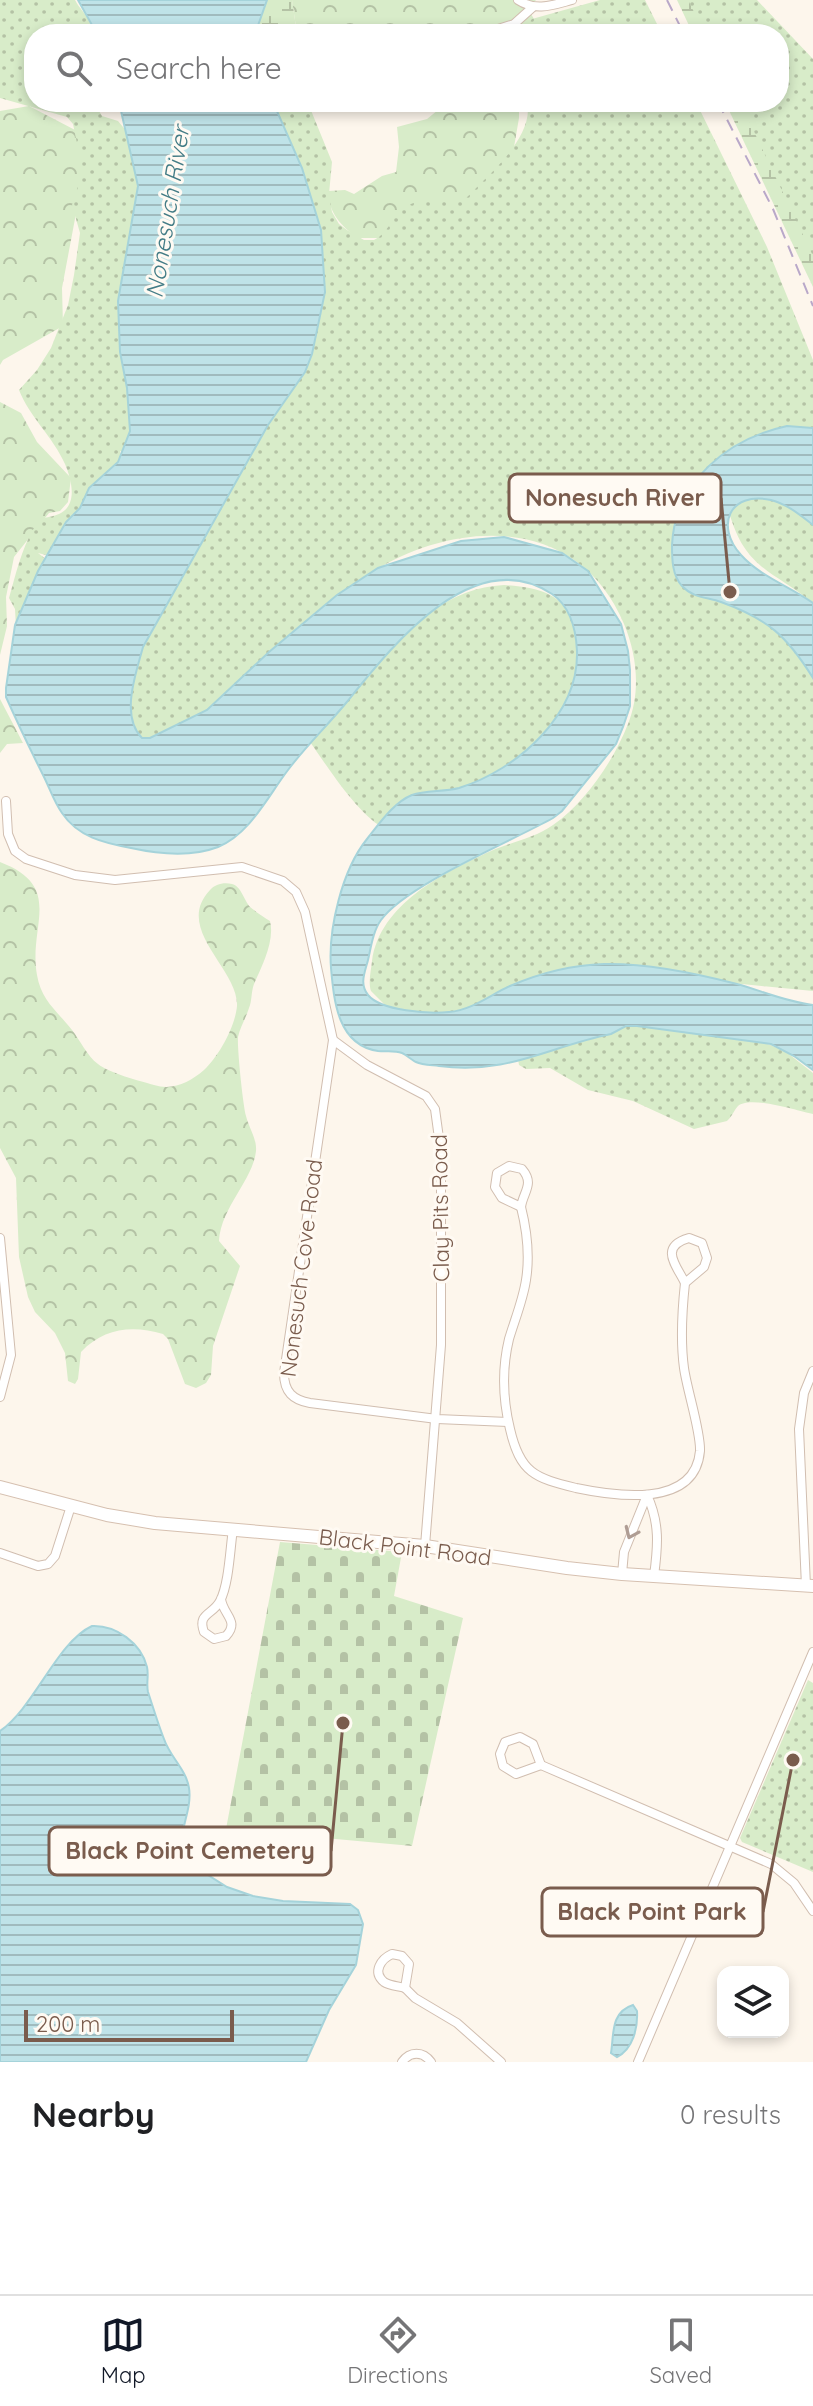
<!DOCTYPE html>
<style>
:root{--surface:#fff;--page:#f6f6f6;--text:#202124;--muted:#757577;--line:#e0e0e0;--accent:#111827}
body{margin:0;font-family:Quicksand,sans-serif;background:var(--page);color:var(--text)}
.controls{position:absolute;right:24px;bottom:24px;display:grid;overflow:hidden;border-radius:16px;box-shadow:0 4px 12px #0003}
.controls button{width:72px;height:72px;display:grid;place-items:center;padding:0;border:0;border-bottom:2px solid var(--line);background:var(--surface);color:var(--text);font:40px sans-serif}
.scale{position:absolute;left:24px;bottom:20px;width:210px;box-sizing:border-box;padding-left:8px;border:4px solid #7a5c4d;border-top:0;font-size:22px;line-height:28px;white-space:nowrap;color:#7a5c4d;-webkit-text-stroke:6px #fffaf3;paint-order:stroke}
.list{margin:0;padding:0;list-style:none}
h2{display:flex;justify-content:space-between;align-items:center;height:104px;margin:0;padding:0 32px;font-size:34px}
h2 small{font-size:26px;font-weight:400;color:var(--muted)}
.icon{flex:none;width:44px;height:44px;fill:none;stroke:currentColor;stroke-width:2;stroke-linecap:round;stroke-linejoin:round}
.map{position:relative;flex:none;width:813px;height:2062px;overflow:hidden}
.search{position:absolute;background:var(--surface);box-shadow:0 4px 12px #0003;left:24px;right:24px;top:24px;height:88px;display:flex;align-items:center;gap:20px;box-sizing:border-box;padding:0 28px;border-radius:32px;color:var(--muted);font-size:30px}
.sheet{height:232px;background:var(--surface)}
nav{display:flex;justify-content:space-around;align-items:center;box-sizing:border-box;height:112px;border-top:2px solid var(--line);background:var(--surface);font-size:22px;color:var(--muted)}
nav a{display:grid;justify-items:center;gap:4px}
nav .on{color:var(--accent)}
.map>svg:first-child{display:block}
.forest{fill:url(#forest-crowns)}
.wetland{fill:url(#wetland-marsh)}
.cemetery{fill:url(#cemetery-stones)}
.park{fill:url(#park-dots)}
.water{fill:url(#water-rules);stroke:#a5d3da;stroke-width:2}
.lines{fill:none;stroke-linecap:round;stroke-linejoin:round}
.minor-casing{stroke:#d1beb0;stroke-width:10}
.secondary-casing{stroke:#d6c0b0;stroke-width:14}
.minor{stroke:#fff;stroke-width:8}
.secondary{stroke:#fff;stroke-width:12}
.rail{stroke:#b9a8c9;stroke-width:2;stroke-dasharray:12 8;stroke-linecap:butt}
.oneway{stroke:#af9d94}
.labels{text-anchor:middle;stroke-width:6;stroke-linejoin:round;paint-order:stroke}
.street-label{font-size:22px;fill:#7a5c4d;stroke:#fffaf3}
.water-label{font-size:24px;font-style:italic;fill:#437c86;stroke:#fffaf3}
.leader{fill:none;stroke:#7a5c4d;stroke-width:3}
.callout-dot{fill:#7a5c4d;stroke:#fffaf3;stroke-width:3}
.callout{fill:#fffaf3;stroke:#7a5c4d;stroke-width:3}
.callout-label{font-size:24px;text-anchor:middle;font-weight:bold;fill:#7a5c4d}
</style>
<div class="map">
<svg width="813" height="2062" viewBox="0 0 813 2062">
<defs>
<pattern id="forest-crowns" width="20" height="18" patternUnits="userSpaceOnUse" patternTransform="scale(2)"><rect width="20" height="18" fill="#d8ecc9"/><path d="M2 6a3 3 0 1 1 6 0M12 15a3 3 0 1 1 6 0" fill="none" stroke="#b4c2a5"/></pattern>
<pattern id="wetland-marsh" width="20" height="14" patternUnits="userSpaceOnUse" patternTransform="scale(2)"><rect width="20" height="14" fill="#d8ecc9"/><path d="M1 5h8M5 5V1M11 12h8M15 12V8" fill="none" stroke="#b4c2a5"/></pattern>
<pattern id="cemetery-stones" width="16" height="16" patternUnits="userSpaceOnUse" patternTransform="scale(2)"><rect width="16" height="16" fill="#d8ecc9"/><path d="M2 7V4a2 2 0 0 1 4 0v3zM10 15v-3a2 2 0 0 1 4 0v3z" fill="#b4c2a5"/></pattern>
<pattern id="park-dots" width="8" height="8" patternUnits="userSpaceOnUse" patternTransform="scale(2)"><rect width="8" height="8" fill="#d8ecc9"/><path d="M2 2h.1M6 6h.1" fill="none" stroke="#b4c2a5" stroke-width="1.8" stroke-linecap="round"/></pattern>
<pattern id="water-rules" width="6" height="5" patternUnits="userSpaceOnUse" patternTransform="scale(2)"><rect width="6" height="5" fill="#bfe3e8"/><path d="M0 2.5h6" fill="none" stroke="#a0bbbe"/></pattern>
</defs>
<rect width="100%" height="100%" fill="#fdf6ec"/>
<g class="forest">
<polygon points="292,0 536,0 528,9 534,19 530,34 297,34"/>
<path d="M 420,102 L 519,102 L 519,118 L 513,153 L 462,207 L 381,238 L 357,238 C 341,225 329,214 328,191 L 345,190 L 354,194 L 382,176 L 396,172 L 399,147 L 397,127 L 427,119 L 438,110 L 427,109 Z"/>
<polygon points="29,106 77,131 87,155 62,288 63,326 3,360 0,365 0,111"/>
<polygon points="0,402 21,413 37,442 71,478 68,502 60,511 49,513 14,557 6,597 7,626 0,655"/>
<polygon points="0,699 23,743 7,744 0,753"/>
<path d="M 0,862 C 65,887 28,925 37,975 C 41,1000 57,1011 72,1030 C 80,1040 87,1056 98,1064 C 109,1073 140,1081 154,1085 C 173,1091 190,1082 204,1070 C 219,1056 235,1027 237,1006 C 239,969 173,929 210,890 C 215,884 224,882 232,884 C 241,886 244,900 250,907 C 256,912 264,917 270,921 C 275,941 262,966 254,984 C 251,992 252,1001 249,1008 C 246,1018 240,1027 238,1037 C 237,1047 243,1106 246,1116 C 249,1128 257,1139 256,1151 C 253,1180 221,1207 219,1241 L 240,1266 L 213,1346 L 211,1375 L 206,1383 L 196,1388 L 185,1384 L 168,1339 L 163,1334 C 132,1325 104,1328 81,1352 L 78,1379 L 75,1384 L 68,1381 L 65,1353 L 55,1333 L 35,1312 L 28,1297 L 19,1257 L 16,1178 L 0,1148 Z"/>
</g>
<g class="wetland">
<polygon points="267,0 292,0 297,34 255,34"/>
<polygon points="677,0 756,0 783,33 813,89 813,287 725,102 779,102 779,34 693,34"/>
</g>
<polygon class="cemetery" points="280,1542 402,1552 394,1596 463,1618 412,1846 226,1829"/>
<g class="park">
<path d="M 0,0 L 75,0 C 82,13 93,19 92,34 L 34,34 L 34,102 L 94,102 L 102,116 L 118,121 L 128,133 L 139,182 L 125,357 L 133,434 L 123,452 L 120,451 L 121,459 L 84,506 L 50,556 L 38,553 L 47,560 L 16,628 L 15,609 L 9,598 C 16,574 21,550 34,528 C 40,515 48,519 59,514 C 79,505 71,478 65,464 C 53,437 29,416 19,390 L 37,370 L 51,348 L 68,305 L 74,275 L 80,233 L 72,205 L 81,177 L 80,158 L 73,124 L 67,117 L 0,98 Z"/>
<polygon points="600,0 645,0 662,34 526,34 529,23 532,19"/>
<polygon points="688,0 757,0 813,59 813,256 740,102 779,102 779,34 705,34"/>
<path d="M 261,102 L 308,103 L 332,162 L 329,194 L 332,212 L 339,224 L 347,230 L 364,240 L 374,240 C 389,233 392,215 407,206 C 425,196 438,204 456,202 C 465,202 474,190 480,184 C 500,165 534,131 527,102 L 696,102 L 767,247 L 813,360 L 813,429 L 699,482 L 769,621 L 813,660 L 813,991 L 732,983 L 510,991 L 458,1012 L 424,1015 L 386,1006 L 371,991 C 368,982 371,971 372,961 C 380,904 443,873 491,851 C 511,842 535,838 553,825 C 585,803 614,760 628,724 C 641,692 637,655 624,624 C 579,516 459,518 372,572 L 207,710 C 188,723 165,738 141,740 L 133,729 L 130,712 L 131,689 L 140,650 L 248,451 L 305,372 Z"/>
<path d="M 749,498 L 781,500 L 813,522 L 813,603 C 772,570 745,569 729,512 L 730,508 Z"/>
<path d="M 504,585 C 538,588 565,592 576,630 C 590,680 555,734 517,764 C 506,772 490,777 478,782 C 446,797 414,812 382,827 C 357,813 327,766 310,742 C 331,712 353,686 378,660 C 414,623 449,588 504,585 Z"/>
<path d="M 626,1023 L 765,1043 L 785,1051 L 813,1073 L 813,1114 C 798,1111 750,1095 738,1106 C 734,1110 732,1117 727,1121 L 694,1129 L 633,1101 L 588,1090 L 550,1068 L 526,1069 L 519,1065 L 518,1059 Z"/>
<polygon points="808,1680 813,1683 813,1872 742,1842 740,1838"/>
</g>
<g class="water">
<polygon points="78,0 267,0 255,34 97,34"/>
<path d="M 119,102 L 273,102 L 302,168 L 321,230 L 325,292 L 312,354 L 305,372 L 268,425 L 143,647 C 136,673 120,716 142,738 L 150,738 L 207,710 L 269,652 L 337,595 L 378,568 L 461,541 L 504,537 L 562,553 L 588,571 L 621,624 L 628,651 L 630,670 L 630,706 L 623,727 L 616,744 L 562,811 L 553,818 C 512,841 406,885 381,920 C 373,931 371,947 368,960 C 365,972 359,984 368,995 C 381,1011 429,1014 449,1012 C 472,1010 490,995 510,986 C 540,973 572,965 604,964 C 648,963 695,973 737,984 C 762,991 787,1002 813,1005 L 813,1070 L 794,1056 L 771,1044 L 637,1026 L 626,1026 L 611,1034 C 547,1047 508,1075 439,1066 C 431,1065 422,1065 416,1062 C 413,1061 405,1054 402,1053 C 394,1050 386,1052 378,1051 C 338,1045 334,1002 331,968 C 328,929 342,870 367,839 C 379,824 394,802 412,795 C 425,790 444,792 459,788 C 517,770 579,715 577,651 C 576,629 571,607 552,594 C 472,541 389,650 346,703 C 327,726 305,747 288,770 C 268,796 250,834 218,847 C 192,857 158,854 131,848 C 104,843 78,837 62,813 C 54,802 50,789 44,777 C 31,751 18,724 6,697 L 6,688 L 15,625 L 38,571 L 66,522 L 80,508 L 89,488 L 118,462 L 130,431 L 127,388 L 120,352 L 118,301 L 138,186 Z"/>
<path d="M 787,426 L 813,428 L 813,525 C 800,515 787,504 771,500 C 729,491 715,526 741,555 C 761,577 789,586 813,603 L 813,678 C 787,636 768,619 721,602 C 707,597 693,598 682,586 C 672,575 672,559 672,545 C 675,481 728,439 787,426 Z"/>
<path d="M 92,1626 C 116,1625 141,1643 147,1667 C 149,1676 146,1683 148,1692 C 153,1707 158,1724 164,1739 C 170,1757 186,1769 189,1788 C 193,1814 173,1837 186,1861 L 227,1887 L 253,1896 L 283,1901 L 350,1904 L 358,1910 L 363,1924 L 356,1965 L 329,2010 L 306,2062 L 0,2062 L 0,1731 C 34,1708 57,1642 92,1626 Z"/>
<path d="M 633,2005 L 637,2011 C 638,2028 633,2049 617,2057 L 611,2053 C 614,2036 610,2012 633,2005 Z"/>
</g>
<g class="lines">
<defs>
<g id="minor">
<path d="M 518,0 C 536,12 553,5 572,0"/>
<polyline points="482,34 514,24 533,7"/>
<polyline points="6,801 8,834 15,851 26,859 75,875 115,880 242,867 283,881 296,892 305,912 333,1040 367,1065 426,1096 435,1109 441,1153 441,1345 425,1546"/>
<path d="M 333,1040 L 284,1373 C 284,1392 293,1400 310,1403 L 437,1419 L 508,1422"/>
<path d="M 509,1166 L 522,1169 C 535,1184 523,1192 521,1207 L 502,1198 L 495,1187 L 497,1173 Z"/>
<path d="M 521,1207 C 527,1231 530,1255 526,1280 C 523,1300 515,1319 509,1339 C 502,1368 503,1400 510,1429 C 520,1473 535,1478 576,1488 C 614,1496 695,1509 700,1451 C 701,1432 687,1390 684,1368 C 680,1339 682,1311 685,1283"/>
<path d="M 689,1238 L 702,1243 L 707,1258 L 704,1267 L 685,1283 C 677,1266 658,1247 689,1238 Z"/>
<polyline points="0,1397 11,1355 0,1238"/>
<path d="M 647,1495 C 660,1523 658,1546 654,1576"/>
<polyline points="0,1553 38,1566 48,1564 55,1556 71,1506"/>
<polyline points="622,1574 624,1552 647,1495"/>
<polyline points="806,1586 799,1429 804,1393 813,1371"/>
<path d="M 221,1599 C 223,1615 240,1621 226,1636 L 214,1639 L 204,1632 C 197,1613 213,1615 220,1601 C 229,1584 230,1549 233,1529"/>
<polygon points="520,1737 533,1744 541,1765 516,1774 503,1766 500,1754 505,1742"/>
<polyline points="541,1765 771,1864 794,1883 813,1911"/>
<path d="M 392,1954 L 402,1956 L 409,1964 L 405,1988 C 399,1986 390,1986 384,1982 C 372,1972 381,1959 392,1954 Z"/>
<polyline points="405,1988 415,1998 457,2023 501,2062"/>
<path d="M 402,2062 C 410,2051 423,2051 431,2062"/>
<polyline points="638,2062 813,1652"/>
</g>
<polyline id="secondary" points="0,1487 107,1515 155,1523 425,1546 567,1568 622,1574 813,1586"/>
</defs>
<use href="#minor" class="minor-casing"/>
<use href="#secondary" class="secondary-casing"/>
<use href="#minor" class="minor"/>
<use href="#secondary" class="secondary"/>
<g class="rail">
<polyline points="667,0 684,34"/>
<polyline points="718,102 773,209 813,306"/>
</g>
</g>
<defs><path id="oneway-chevron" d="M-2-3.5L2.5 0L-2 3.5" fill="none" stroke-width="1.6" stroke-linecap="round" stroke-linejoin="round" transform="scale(2)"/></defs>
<use class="oneway" href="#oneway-chevron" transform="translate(631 1533) rotate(114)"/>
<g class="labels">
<g class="street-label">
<text transform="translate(440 1208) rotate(-91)" y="8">Clay Pits Road</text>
<text transform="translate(301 1268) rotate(-83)" y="8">Nonesuch Cove Road</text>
<text transform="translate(405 1547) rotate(7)" y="8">Black Point Road</text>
</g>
<g class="water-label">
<text transform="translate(168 212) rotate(-81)" y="8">Nonesuch River</text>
</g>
</g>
<path class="leader" d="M730 592L721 498M343 1723L331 1851M793 1760L763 1912"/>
<g class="callout-dot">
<circle cx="730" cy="592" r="8"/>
<circle cx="343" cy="1723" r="8"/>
<circle cx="793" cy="1760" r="8"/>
</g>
<g class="callout">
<rect x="509" y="474" width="212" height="48" rx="8"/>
<rect x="49" y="1827" width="282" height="48" rx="8"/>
<rect x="542" y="1888" width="221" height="48" rx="8"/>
</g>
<g class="callout-label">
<text x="615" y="506">Nonesuch River</text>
<text x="190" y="1859">Black Point Cemetery</text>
<text x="652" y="1920">Black Point Park</text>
</g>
</svg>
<div class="controls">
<button><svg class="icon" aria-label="layers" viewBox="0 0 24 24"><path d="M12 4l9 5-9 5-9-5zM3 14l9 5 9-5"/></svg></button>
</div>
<div class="scale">200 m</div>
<div class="search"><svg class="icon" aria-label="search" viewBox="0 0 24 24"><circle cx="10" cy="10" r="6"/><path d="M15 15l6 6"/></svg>Search here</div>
</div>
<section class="sheet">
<h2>Nearby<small>0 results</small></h2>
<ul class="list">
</ul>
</section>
<nav>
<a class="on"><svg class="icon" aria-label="map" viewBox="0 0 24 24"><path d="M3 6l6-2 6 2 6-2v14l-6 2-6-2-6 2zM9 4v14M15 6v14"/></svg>Map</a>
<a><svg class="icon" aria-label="directions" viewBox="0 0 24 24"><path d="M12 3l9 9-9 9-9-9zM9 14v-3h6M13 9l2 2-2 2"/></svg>Directions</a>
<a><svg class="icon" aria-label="saved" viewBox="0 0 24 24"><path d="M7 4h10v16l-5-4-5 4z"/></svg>Saved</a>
</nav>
